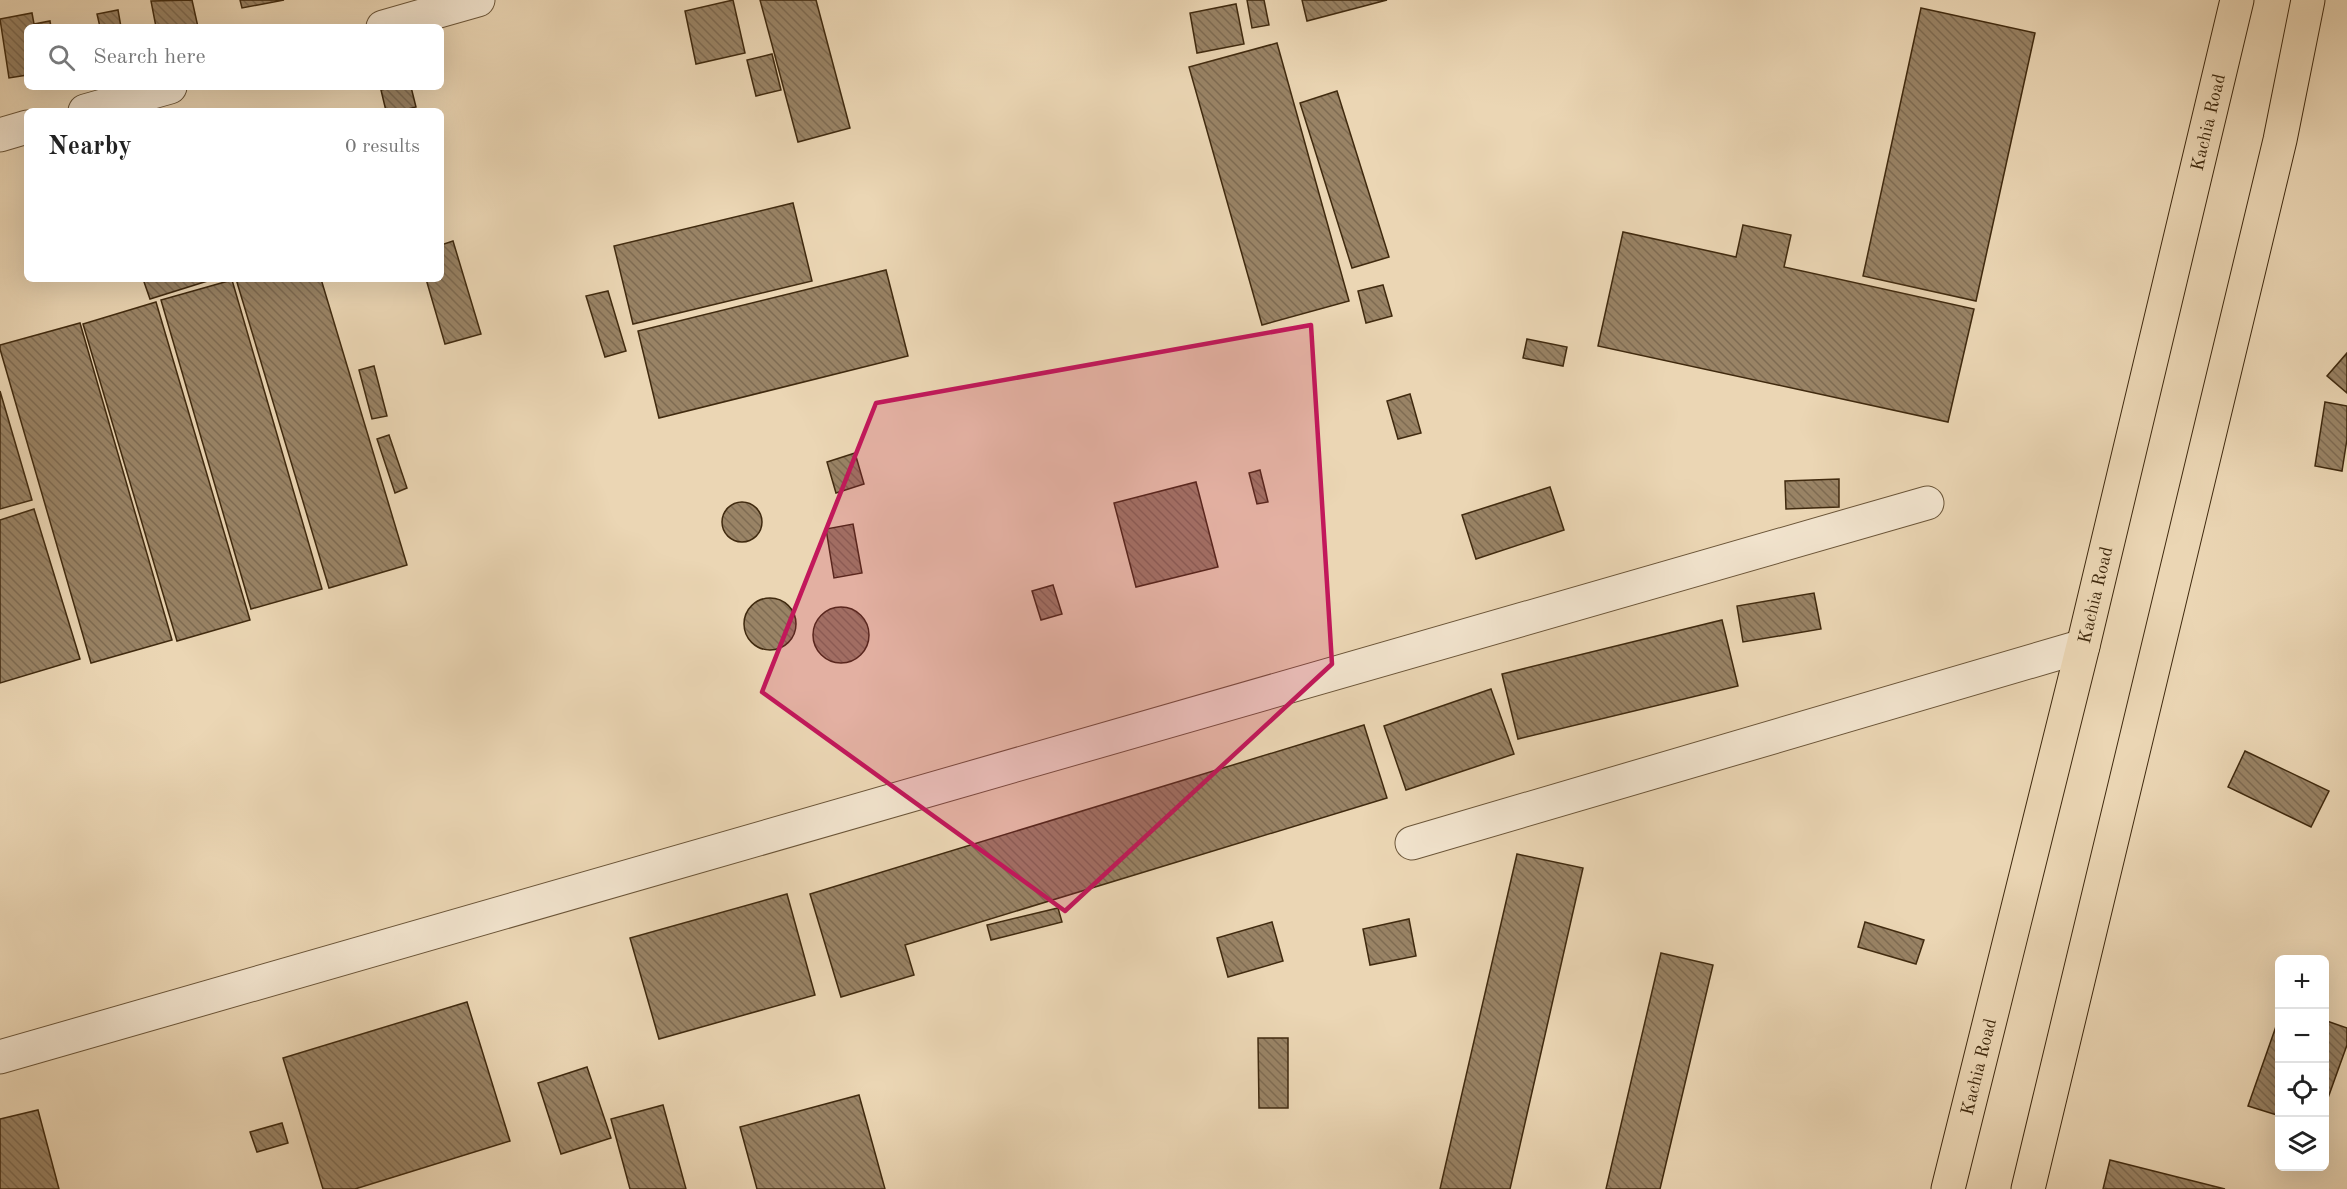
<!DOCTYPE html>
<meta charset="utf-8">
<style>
:root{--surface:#fff;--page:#f6f6f6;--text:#222;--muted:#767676;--line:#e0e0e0}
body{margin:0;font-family:"Old Standard TT",serif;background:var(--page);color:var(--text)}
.controls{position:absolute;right:18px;bottom:18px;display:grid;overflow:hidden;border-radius:9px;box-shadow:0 6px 24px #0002}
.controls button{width:54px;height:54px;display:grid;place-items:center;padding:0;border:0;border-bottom:2px solid var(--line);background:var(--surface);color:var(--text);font:30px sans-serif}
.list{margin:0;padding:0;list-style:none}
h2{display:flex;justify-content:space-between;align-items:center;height:78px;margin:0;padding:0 24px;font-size:26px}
h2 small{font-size:20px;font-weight:400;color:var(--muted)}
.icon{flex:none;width:33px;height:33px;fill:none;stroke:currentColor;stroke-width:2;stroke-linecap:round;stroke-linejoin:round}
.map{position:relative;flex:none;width:2347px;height:1189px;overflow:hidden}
.search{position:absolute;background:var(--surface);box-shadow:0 6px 24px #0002;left:24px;top:24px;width:420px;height:66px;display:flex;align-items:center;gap:15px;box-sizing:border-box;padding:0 21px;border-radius:9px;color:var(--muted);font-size:22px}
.panel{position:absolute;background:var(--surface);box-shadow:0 6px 24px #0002;left:24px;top:108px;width:420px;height:174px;border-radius:9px}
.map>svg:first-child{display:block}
.building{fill:url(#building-back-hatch);stroke:#402a0f;stroke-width:1.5}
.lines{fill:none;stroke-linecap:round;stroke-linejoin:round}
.street-casing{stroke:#6b5538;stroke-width:35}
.primary-casing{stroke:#402a0f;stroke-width:35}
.street{stroke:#f2e4ce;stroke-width:33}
.primary{stroke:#ebd6b4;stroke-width:33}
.marked{fill:#c2185b;fill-opacity:0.2;stroke:#c2185b;stroke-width:4.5;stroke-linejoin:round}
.labels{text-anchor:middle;stroke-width:4.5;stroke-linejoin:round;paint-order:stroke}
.street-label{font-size:18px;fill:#402a0f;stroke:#f2e4ce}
</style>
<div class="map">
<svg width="2347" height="1189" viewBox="0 0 2347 1189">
<defs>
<pattern id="building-back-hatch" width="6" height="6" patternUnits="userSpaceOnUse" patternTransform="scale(1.5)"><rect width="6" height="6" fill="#998365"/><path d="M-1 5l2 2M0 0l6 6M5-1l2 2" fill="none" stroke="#7e6b52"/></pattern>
</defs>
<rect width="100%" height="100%" fill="#ebd6b4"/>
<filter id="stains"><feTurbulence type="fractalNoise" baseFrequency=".00333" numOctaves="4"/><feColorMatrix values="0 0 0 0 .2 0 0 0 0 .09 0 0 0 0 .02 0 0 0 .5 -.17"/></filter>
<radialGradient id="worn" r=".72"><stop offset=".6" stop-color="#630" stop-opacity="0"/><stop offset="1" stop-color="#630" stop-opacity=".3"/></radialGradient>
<g class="building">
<polygon points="192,0 198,27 156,27 151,1"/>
<polygon points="240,0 284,0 242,8"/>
<polygon points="733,0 745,53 696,64 685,11"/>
<polygon points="760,0 816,0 850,128 798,142"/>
<polygon points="1247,0 1264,0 1269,25 1252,28"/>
<polygon points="1302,0 1387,0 1307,21"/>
<polygon points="1236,4 1244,44 1197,53 1190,13"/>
<polygon points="1921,8 2035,33 1976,301 1863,276"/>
<polygon points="118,10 121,27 100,27 97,14"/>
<polygon points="32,13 34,24 50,21 51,27 27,27 27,75 9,78 0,19"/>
<polygon points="1277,43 1349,301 1262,325 1189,67"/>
<polygon points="772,54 781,90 756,96 747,60"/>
<polygon points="394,87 411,87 416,107 400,111 386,111 381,90"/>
<polygon points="1337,91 1389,257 1352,268 1300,103"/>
<polygon points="793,203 812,281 633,324 614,246"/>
<polygon points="1743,225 1791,235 1784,267 1974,309 1948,422 1598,346 1623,232 1736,257"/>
<polygon points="453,241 481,334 445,344 426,279 441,279 441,245"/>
<polygon points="886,270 908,356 659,418 638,331"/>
<polygon points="143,279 214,279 150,299"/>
<polygon points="236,279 321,279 407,565 329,588"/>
<polygon points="232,280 322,589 251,609 161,300"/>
<polygon points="1383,285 1392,316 1366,323 1358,291"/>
<polygon points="608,291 626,351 605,357 586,296"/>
<polygon points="156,302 250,620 177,641 83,324"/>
<polygon points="80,323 172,640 91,663 0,349 0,345"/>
<polygon points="1527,339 1567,347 1563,366 1523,358"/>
<polygon points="2347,353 2347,393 2327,376"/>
<polygon points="374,366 387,416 372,419 359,370"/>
<polygon points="0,391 32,500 0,509"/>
<polygon points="1410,394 1421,433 1398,439 1387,401"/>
<polygon points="2325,402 2347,406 2347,439 2342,471 2315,466"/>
<polygon points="389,435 407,488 395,493 377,439"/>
<polygon points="855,453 864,484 836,493 827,462"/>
<polygon points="1260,470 1268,502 1257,504 1249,473"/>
<polygon points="1839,479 1839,507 1786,509 1785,481"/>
<polygon points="1196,482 1218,567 1136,587 1114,503"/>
<polygon points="1550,487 1564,530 1476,559 1462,515"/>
<circle cx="742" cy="522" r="20"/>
<polygon points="34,509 80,659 0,683 0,520"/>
<polygon points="853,524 862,573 834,578 826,529"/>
<polygon points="1053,585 1062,614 1041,620 1032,591"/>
<polygon points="1814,593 1821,629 1743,642 1737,606"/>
<circle cx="770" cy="624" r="26"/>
<circle cx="841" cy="635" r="28"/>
<polygon points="1722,620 1738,686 1518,739 1502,674"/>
<polygon points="1491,689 1514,754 1406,790 1384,726"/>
<polygon points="1364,725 1387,798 905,945 914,975 841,997 810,894"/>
<polygon points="2245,751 2329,791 2311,827 2228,787"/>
<polygon points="1517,854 1583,868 1510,1189 1440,1189"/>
<polygon points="787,894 815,995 659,1039 630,938"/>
<polygon points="1058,908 1062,922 991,940 987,925"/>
<polygon points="1409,919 1416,956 1370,965 1363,929"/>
<polygon points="1272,922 1283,961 1228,977 1217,938"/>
<polygon points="1865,922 1924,940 1916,964 1858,947"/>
<polygon points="1661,953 1713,965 1660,1189 1606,1189"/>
<polygon points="467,1002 510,1141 355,1189 323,1189 283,1058"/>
<polygon points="2280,1015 2280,1116 2248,1106"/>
<polygon points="2324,1020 2347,1028 2347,1045 2324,1109"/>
<polygon points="1258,1038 1288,1038 1288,1108 1259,1108"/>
<polygon points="587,1067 611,1138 561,1154 538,1083"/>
<polygon points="859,1095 885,1189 757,1189 740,1127"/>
<polygon points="663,1105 686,1189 630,1189 611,1119"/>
<polygon points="38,1110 59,1189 0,1189 0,1119"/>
<polygon points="282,1123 288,1143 257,1152 250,1132"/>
<polygon points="2110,1160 2225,1189 2103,1189"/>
</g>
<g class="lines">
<defs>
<g id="street">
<polyline points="383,27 478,0"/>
<polyline points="85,111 170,87"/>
<polyline points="0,135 27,127"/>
<polyline points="1412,843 2083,646"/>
<polyline points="0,1057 1927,503"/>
</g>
<g id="primary">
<path id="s1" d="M 1948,1189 L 2083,646 L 2237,0"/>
<polyline points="2028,1189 2280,140 2308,0"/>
</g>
</defs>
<use href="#street" class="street-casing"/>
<use href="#primary" class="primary-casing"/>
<use href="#street" class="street"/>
<use href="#primary" class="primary"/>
</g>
<path class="marked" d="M 1311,325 L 1332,664 L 1065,911 L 762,692 L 876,403 Z"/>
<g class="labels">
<g class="street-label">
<text dy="6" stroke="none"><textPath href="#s1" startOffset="1098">Kachia Road</textPath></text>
<text dy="6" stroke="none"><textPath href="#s1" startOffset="612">Kachia Road</textPath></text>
<text dy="6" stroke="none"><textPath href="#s1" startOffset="126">Kachia Road</textPath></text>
</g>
</g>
<rect width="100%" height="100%" filter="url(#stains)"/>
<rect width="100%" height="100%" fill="url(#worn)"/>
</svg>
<div class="controls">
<button>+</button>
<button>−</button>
<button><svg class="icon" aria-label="locate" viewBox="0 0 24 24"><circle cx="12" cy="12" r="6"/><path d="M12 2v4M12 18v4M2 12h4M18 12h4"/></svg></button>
<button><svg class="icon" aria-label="layers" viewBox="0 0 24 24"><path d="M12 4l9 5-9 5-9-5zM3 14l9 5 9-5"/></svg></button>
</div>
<div class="search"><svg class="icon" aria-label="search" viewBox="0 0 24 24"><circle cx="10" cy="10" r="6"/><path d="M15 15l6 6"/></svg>Search here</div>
<section class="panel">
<h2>Nearby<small>0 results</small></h2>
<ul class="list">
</ul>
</section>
</div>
